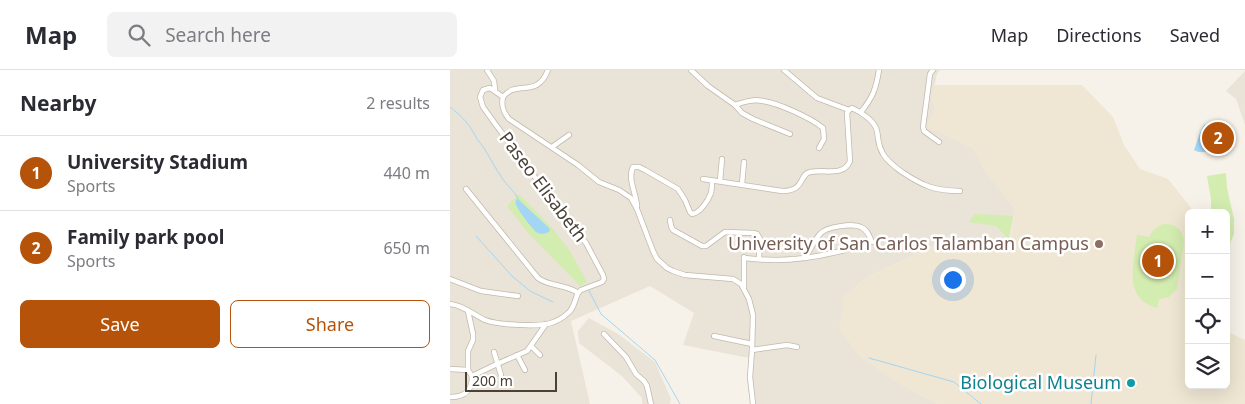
<!DOCTYPE html>
<meta charset="utf-8">
<style>
:root{--surface:#fff;--page:#f2f2f3;--text:#2b2b33;--muted:#7c7c81;--line:#e1e1e2;--accent:#b45309}
body{margin:0;font-family:"Noto Sans",sans-serif;background:var(--page);color:var(--text)}
.controls{position:absolute;right:15px;bottom:15px;display:grid;overflow:hidden;border-radius:8px;box-shadow:0 5px 20px #0002}
.controls button{width:45px;height:45px;display:grid;place-items:center;padding:0;border:0;border-bottom:1px solid var(--line);background:var(--surface);color:var(--text);font:25px sans-serif}
.scale{position:absolute;left:15px;bottom:12px;width:92px;box-sizing:border-box;padding-left:5px;border:2px solid #4a4237;border-top:0;font-size:14px;line-height:18px;white-space:nowrap;color:#4a4237;-webkit-text-stroke:4px #fff;paint-order:stroke}
.you{position:absolute;left:502px;top:209px;width:18px;height:18px;margin:-12px;border:4px solid #fff;border-radius:50%;background:#1a73e8;box-shadow:0 0 0 8px #1a73e833}
.badge{display:grid;place-items:center;width:32px;height:32px;border-radius:50%;background:var(--accent);color:#fff;font-size:16px;font-weight:700}
.pin{position:absolute;translate:-50% -50%;border:2px solid #fff;box-shadow:0 1px 5px #0006}
.list{margin:0;padding:0;list-style:none}
h2{display:flex;justify-content:space-between;align-items:center;height:65px;margin:0;padding:0 20px;font-size:21px}
h2 small{font-size:16px;font-weight:400;color:var(--muted)}
.list li{display:grid;grid-template-columns:32px 1fr auto;gap:15px;align-items:center;box-sizing:border-box;height:75px;padding:0 20px;border-top:1px solid var(--line)}
.list b{display:block;font-size:19px;white-space:nowrap}
.list p{margin:0;font-size:16px;white-space:nowrap;color:var(--muted)}
.list em{font-size:16px;font-style:normal;color:var(--muted)}
.actions{display:flex;gap:10px;padding:15px 20px}
.actions a{flex:1;padding:11px 0;border:1px solid var(--accent);border-radius:8px;text-align:center;font-size:18px;color:var(--accent)}
.actions .main{background:var(--accent);color:#fff}
.icon{flex:none;width:28px;height:28px;fill:none;stroke:currentColor;stroke-width:2;stroke-linecap:round;stroke-linejoin:round}
.map{position:relative;flex:none;width:795px;height:334px;overflow:hidden}
header{display:flex;align-items:center;gap:30px;box-sizing:border-box;height:70px;padding:0 25px;background:var(--surface);border-bottom:1px solid var(--line)}
header strong{font-size:24px}
nav{display:flex;gap:28px;margin-inline-start:auto;font-size:18px}
.search{width:350px;height:45px;background:var(--page);display:flex;align-items:center;gap:12px;box-sizing:border-box;padding:0 18px;border-radius:8px;color:var(--muted);font-size:19px}
main{display:flex}
aside{flex:1;background:var(--surface)}
.map>svg:first-child{display:block}
.residential{fill:#eae3d7}
.education{fill:#efe6d3}
.green{fill:#d3ecb0}
.water{fill:#a3d6f5}
.lines{fill:none;stroke-linecap:round;stroke-linejoin:round}
.stream{stroke:#a3d6f5;stroke-width:1}
.minor-casing{stroke:#c2b9ab;stroke-width:6}
.minor{stroke:#fff;stroke-width:4.5}
.education-dot{fill:#8d6e63;stroke:#fff;stroke-width:2}
.culture-dot{fill:#0f9aa8;stroke:#fff;stroke-width:2}
.labels{text-anchor:middle;stroke-width:5;stroke-linejoin:round;paint-order:stroke}
.street-label{font-size:18px;fill:#4a4237;stroke:#fff}
.education-label{font-size:18px;fill:#785e54;stroke:#fff;text-anchor:end}
.culture-label{font-size:18px;fill:#0d838f;stroke:#fff;text-anchor:end}
</style>
<header>
<strong>Map</strong>
<div class="search"><svg class="icon" aria-label="search" viewBox="0 0 24 24"><circle cx="10" cy="10" r="6"/><path d="M15 15l6 6"/></svg>Search here</div>
<nav><a>Map</a><a>Directions</a><a>Saved</a></nav>
</header>
<main>
<aside>
<h2>Nearby<small>2 results</small></h2>
<ul class="list">
<li><span class="badge">1</span><div><b>University Stadium</b><p>Sports</p></div><em>440 m</em></li>
<li><span class="badge">2</span><div><b>Family park pool</b><p>Sports</p></div><em>650 m</em></li>
</ul>
<div class="actions"><a class="main">Save</a><a>Share</a></div>
</aside>
<div class="map">
<svg width="795" height="334" viewBox="0 0 795 334">
<rect width="100%" height="100%" fill="#f6f2e9"/>
<g class="residential">
<polygon points="0,0 490,0 487,4 482,27 485,39 477,57 497,65 523,78 536,102 565,139 558,179 501,168 417,207 393,228 408,285 446,311 487,334 301,334 297,312 299,288 233,275 244,243 200,216 121,251 140,334 0,334"/>
<polygon points="795,1 795,55 786,29 776,21"/>
<polygon points="139,248 168,264 205,292 221,329 220,334 192,334 192,328 172,306 129,273 128,261"/>
</g>
<polygon class="education" points="484,15 632,15 663,47 674,75 690,99 718,109 745,143 739,143 739,198 735,220 739,224 739,315 776,315 776,261 795,270 795,334 487,334 446,311 408,285 389,259 393,228 417,207 501,168 559,179 565,139 536,102 523,78 497,65 476,58 485,39 482,27"/>
<g class="green">
<polygon points="776,103 777,118 784,149 784,164 778,178 776,177 776,143 761,143 761,129 757,106"/>
<polygon points="69,124 103,159 120,181 137,212 130,216 78,163 57,136"/>
<polygon points="525,144 563,146 557,177 555,165 546,156 519,152"/>
<path d="M 714,154 C 727,154 734,161 734,173 L 727,219 L 719,227 L 709,229 L 707,238 C 672,228 684,193 687,165 L 699,167 C 703,160 707,156 714,154 Z"/>
</g>
<g class="water">
<path d="M 755,54 L 764,78 C 757,82 751,84 744,80 C 747,73 750,59 755,54 Z"/>
<path d="M 68,129 L 100,159 L 99,162 C 96,163 92,165 88,163 C 84,162 67,139 66,134 C 65,133 66,132 66,130 Z"/>
</g>
<g class="lines">
<g class="stream">
<path d="M 0,37 C 13,47 20,55 27,69 C 29,72 32,75 34,78 C 40,88 45,98 52,108 C 57,116 64,120 68,129"/>
<polyline points="26,166 62,206 80,221 103,232"/>
<polyline points="138,219 151,244 205,290 230,334"/>
<polyline points="419,288 504,312 531,334"/>
<polyline points="641,334 646,285"/>
</g>
<defs>
<g id="minor">
<polyline points="37,0 44,11 45,20"/>
<polyline points="241,0 258,16 285,35 292,43 303,49 340,64"/>
<path d="M 334,0 L 367,28 L 399,40 L 402,38 C 411,42 425,51 427,61 C 429,71 427,73 433,84 C 438,92 444,96 452,102 C 473,116 485,121 510,121"/>
<polyline points="483,0 480,4 473,57 474,61 489,72"/>
<path d="M 53,27 C 51,36 53,42 59,49 L 128,95 L 149,112 L 169,120 L 181,128 L 187,139 L 203,181 L 207,189 L 217,198 L 223,201 L 235,205 L 283,209 L 291,214 L 299,229 L 303,245 L 302,280 L 300,307 L 303,334"/>
<polyline points="53,27 40,18 33,20 30,27 33,37 46,55 96,122 136,173 153,205 154,209 152,212 131,220 128,223"/>
<path d="M 53,27 C 67,9 87,29 98,0"/>
<path d="M 285,35 C 294,32 303,29 313,31 C 328,33 361,48 373,58 L 374,69 L 369,78"/>
<path d="M 411,42 C 423,27 426,19 429,0"/>
<polyline points="102,77 119,65"/>
<path d="M 253,109 L 332,121 C 356,121 348,105 360,102 C 374,99 394,107 400,91 L 397,43 L 399,40"/>
<polyline points="270,111 272,89"/>
<polyline points="292,114 294,92"/>
<path d="M 16,119 L 88,208 C 100,217 116,214 128,223"/>
<path d="M 187,137 C 187,124 177,110 183,97 L 189,97 L 195,100 L 228,119 L 235,130 L 240,142 L 242,144 C 250,143 258,131 261,123 C 262,119 262,115 262,111"/>
<polyline points="220,150 221,156 223,160 252,176 256,176 275,162 303,163 307,164 310,169 309,189"/>
<path d="M 294,188 C 304,189 315,190 325,190 C 349,190 372,186 395,180"/>
<path d="M 355,188 C 360,180 364,171 370,164 C 375,157 402,153 411,157 C 417,159 419,166 422,172"/>
<polyline points="0,209 31,221 68,226"/>
<polyline points="294,217 294,187"/>
<path d="M 0,234 C 13,235 24,245 35,250 C 48,255 88,257 101,253 C 107,251 114,247 118,243 C 124,239 125,229 128,223"/>
<polyline points="154,264 176,287 186,304 194,311 197,316 201,334"/>
<polyline points="264,266 302,274"/>
<polyline points="81,276 90,285"/>
<polyline points="302,280 337,275 347,277"/>
<polyline points="44,282 51,305"/>
<polyline points="67,285 75,300"/>
<polyline points="0,299 18,300 22,306"/>
<polyline points="18,300 18,281 23,270 23,264 18,241"/>
<polyline points="22,306 47,294 77,281 96,254"/>
<path d="M 0,327 C 14,327 22,322 22,306"/>
</g>
</defs>
<use href="#minor" class="minor-casing"/>
<use href="#minor" class="minor"/>
</g>
<circle class="education-dot" cx="649" cy="174" r="5"/>
<circle class="culture-dot" cx="681" cy="313" r="5"/>
<g class="labels">
<g class="street-label">
<text transform="translate(93 117) rotate(53)" y="6">Paseo Elisabeth</text>
</g>
<g class="education-label">
<text x="639" y="180">University of San Carlos Talamban Campus</text>
</g>
<g class="culture-label">
<text x="671" y="319">Biological Museum</text>
</g>
</g>
</svg>
<div class="controls">
<button>+</button>
<button>−</button>
<button><svg class="icon" aria-label="locate" viewBox="0 0 24 24"><circle cx="12" cy="12" r="6"/><path d="M12 2v4M12 18v4M2 12h4M18 12h4"/></svg></button>
<button><svg class="icon" aria-label="layers" viewBox="0 0 24 24"><path d="M12 4l9 5-9 5-9-5zM3 14l9 5 9-5"/></svg></button>
</div>
<div class="scale">200 m</div>
<div class="you"></div>
<div class="pin badge" style="left:708px;top:191px">1</div>
<div class="pin badge" style="left:768px;top:68px">2</div>
</div>
</main>
